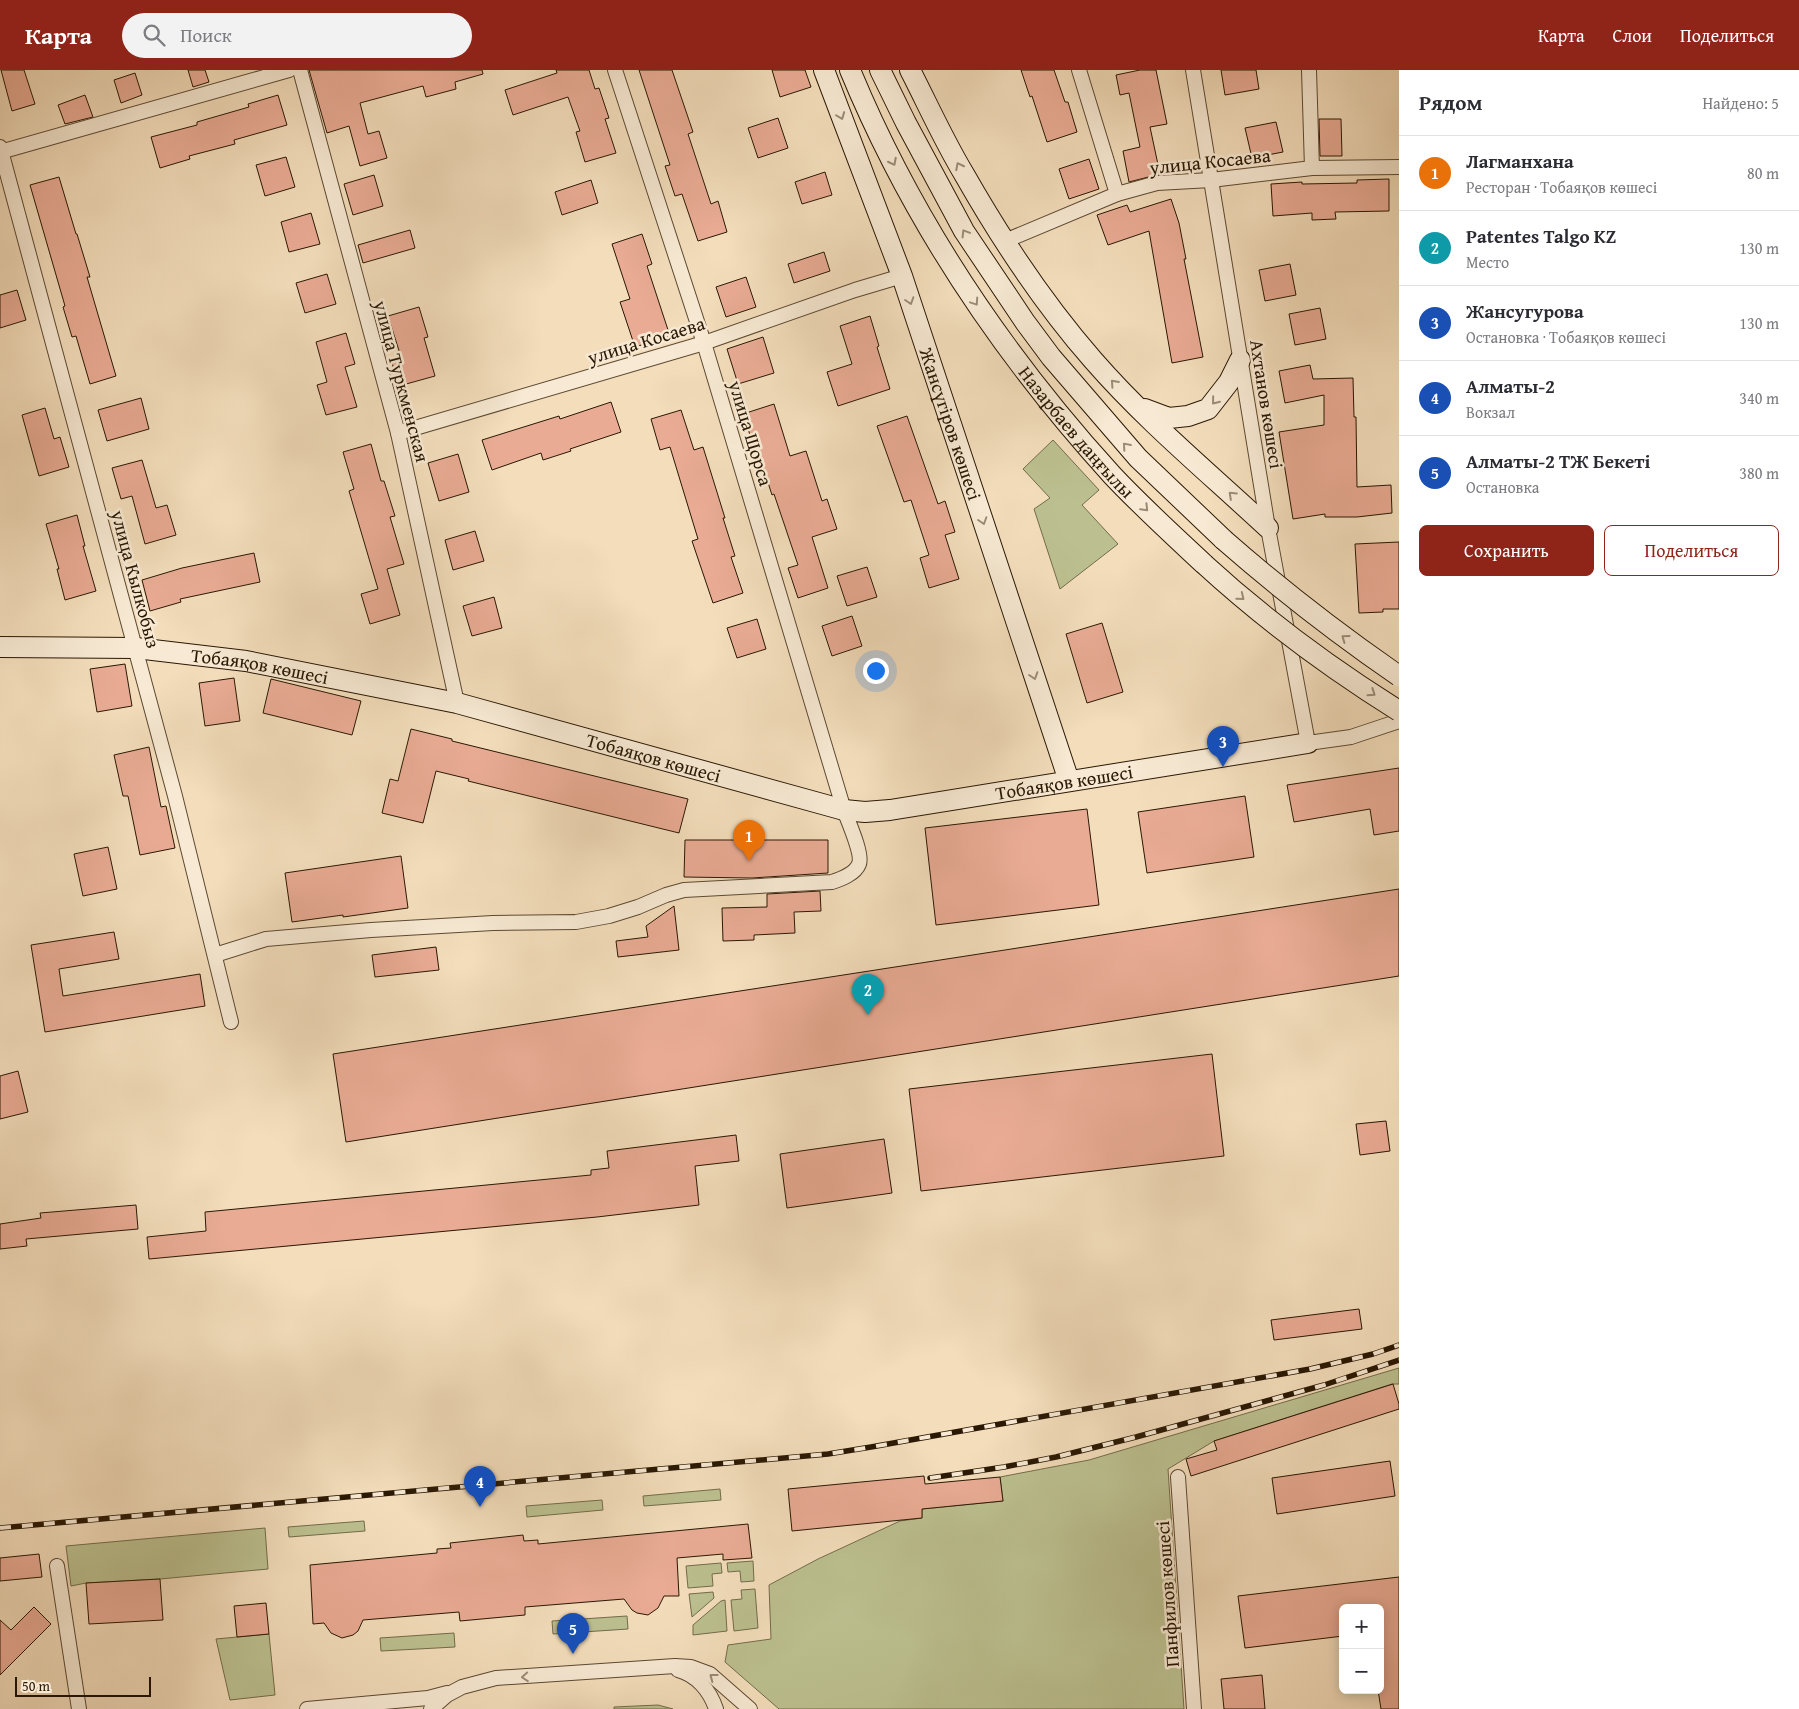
<!DOCTYPE html>
<html lang="ru">
<meta charset="utf-8">
<style>
:root{--surface:#fff;--page:#f2f2f3;--text:#2b2b33;--muted:#7c7c81;--line:#e1e1e2;--accent:#8f2418}
body{margin:0;font-family:"Gentium Book Plus",serif;background:var(--page);color:var(--text)}
.controls{position:absolute;right:15px;bottom:15px;display:grid;overflow:hidden;border-radius:8px;box-shadow:0 2px 12px #0003}
.controls button{width:45px;height:45px;display:grid;place-items:center;padding:0;border:0;border-bottom:1px solid var(--line);background:var(--surface);color:var(--text);font:25px sans-serif}
.scale{position:absolute;left:15px;bottom:12px;width:136px;box-sizing:border-box;padding-left:5px;border:2px solid #2a1804;border-top:0;font-size:14px;line-height:18px;white-space:nowrap;color:#2a1804;-webkit-text-stroke:4px #f7e9d3;paint-order:stroke}
.you{position:absolute;left:875px;top:600px;width:18px;height:18px;margin:-12px;border:4px solid #fff;border-radius:50%;background:#1a73e8;box-shadow:0 0 0 8px #1a73e833}
.badge{display:grid;place-items:center;width:32px;height:32px;border-radius:50%;background:var(--accent);color:#fff;font-size:16px;font-weight:700}
.pin{position:absolute;translate:-50% -41px;filter:drop-shadow(0 1px 2px #0008)}
.pin::after{content:'';position:absolute;top:26px;width:18px;height:15px;background:inherit;clip-path:polygon(0 0,100% 0,50% 100%)}
.list{margin:0;padding:0;list-style:none}
h2{display:flex;justify-content:space-between;align-items:center;height:65px;margin:0;padding:0 20px;font-size:21px}
h2 small{font-size:16px;font-weight:400;color:var(--muted)}
.list li{display:grid;grid-template-columns:32px 1fr auto;gap:15px;align-items:center;box-sizing:border-box;height:75px;padding:0 20px;border-top:1px solid var(--line)}
.list b{display:block;font-size:19px;white-space:nowrap}
.list p{margin:0;font-size:16px;white-space:nowrap;color:var(--muted)}
.list em{font-size:16px;font-style:normal;color:var(--muted)}
.actions{display:flex;gap:10px;padding:15px 20px}
.actions a{flex:1;padding:11px 0;border:1px solid var(--accent);border-radius:8px;text-align:center;font-size:18px;color:var(--accent)}
.actions .main{background:var(--accent);color:#fff}
.icon{flex:none;width:28px;height:28px;fill:none;stroke:currentColor;stroke-width:2;stroke-linecap:round;stroke-linejoin:round}
.map{position:relative;flex:none;width:1399px;height:1639px;overflow:hidden}
header{display:flex;align-items:center;gap:30px;box-sizing:border-box;height:70px;padding:0 25px;background:var(--accent);color:#fff}
header strong{font-size:24px}
nav{display:flex;gap:28px;margin-inline-start:auto;font-size:18px}
.search{width:350px;height:45px;background:var(--page);display:flex;align-items:center;gap:12px;box-sizing:border-box;padding:0 18px;border-radius:28px;color:var(--muted);font-size:19px}
main{display:flex}
aside{flex:1;background:var(--surface)}
.map>svg:first-child{display:block}
.green{fill:#bcc090;stroke:#736c4a}
.building{fill:#e9ab94;stroke:#2a1804}
.lines{fill:none;stroke-linecap:round;stroke-linejoin:round}
.street-casing{stroke:#5c4932;stroke-width:16}
.secondary-casing{stroke:#2a1804;stroke-width:22}
.street{stroke:#f7e9d3;stroke-width:14}
.secondary{stroke:#f7e9d3;stroke-width:20}
.rail-casing{stroke:#2a1804;stroke-width:5.5}
.rail{stroke:#f7e9d3;stroke-width:4;stroke-dasharray:11;stroke-linecap:butt}
.secondary-bridge-casing{stroke:#2a1804;stroke-width:22;stroke-linecap:butt}
.secondary-bridge{stroke:#f7e9d3;stroke-width:20}
.oneway{stroke:#9b8b76}
.labels{text-anchor:middle;stroke-width:5;stroke-linejoin:round;paint-order:stroke}
.street-label{font-size:19px;fill:#2a1804;stroke:#f7e9d3}
</style>
<header>
<strong>Карта</strong>
<div class="search"><svg class="icon" aria-label="search" viewBox="0 0 24 24"><circle cx="10" cy="10" r="6"/><path d="M15 15l6 6"/></svg>Поиск</div>
<nav><a>Карта</a><a>Слои</a><a>Поделиться</a></nav>
</header>
<main>
<div class="map">
<svg width="1399" height="1639" viewBox="0 0 1399 1639">
<rect width="100%" height="100%" fill="#f3ddbb"/>
<filter id="stains"><feTurbulence type="fractalNoise" baseFrequency=".004" numOctaves="4"/><feColorMatrix values="0 0 0 0 .2 0 0 0 0 .09 0 0 0 0 .02 0 0 0 .5 -.17"/></filter>
<radialGradient id="worn" r=".72"><stop offset=".6" stop-color="#630" stop-opacity="0"/><stop offset="1" stop-color="#630" stop-opacity=".3"/></radialGradient>
<g class="green">
<polygon points="1053,370 1099,420 1082,435 1118,474 1060,519 1034,439 1050,428 1023,399"/>
<polygon points="1399,1298 1399,1314 1392,1314 1214,1371 1168,1399 1184,1639 779,1639 725,1592 728,1575 771,1569 769,1515 818,1489 900,1451 922,1448 922,1439 1003,1431 1000,1407 1089,1390"/>
<polygon points="720,1419 721,1430 644,1436 643,1426"/>
<polygon points="602,1430 603,1440 527,1447 526,1436"/>
<polygon points="364,1451 365,1461 289,1467 288,1457"/>
<polygon points="265,1458 268,1499 160,1509 86,1513 71,1516 66,1476"/>
<polygon points="753,1491 754,1511 741,1512 740,1501 728,1502 727,1493"/>
<polygon points="721,1493 722,1503 712,1504 713,1516 688,1518 686,1496"/>
<polygon points="755,1519 758,1558 734,1561 731,1530 742,1529 741,1520"/>
<polygon points="713,1522 714,1528 692,1547 689,1524"/>
<polygon points="725,1530 727,1561 693,1565 693,1555 721,1531"/>
<polygon points="627,1546 628,1559 553,1564 552,1551"/>
<polygon points="454,1563 455,1577 381,1581 380,1568"/>
<polygon points="269,1564 275,1625 230,1630 216,1569"/>
<polygon points="658,1635 673,1639 614,1639 614,1637"/>
</g>
<g class="building">
<polygon points="1,0 24,0 35,34 12,41"/>
<polygon points="188,0 205,0 209,12 193,17"/>
<polygon points="309,0 482,0 483,4 455,12 456,19 426,27 423,16 360,33 368,64 379,61 387,88 360,96 349,56 327,63"/>
<polygon points="556,0 589,0 595,19 599,18 609,48 605,49 616,83 585,92 576,62 580,61 568,27 513,45 505,20 557,3"/>
<polygon points="639,0 672,0 693,62 688,64 711,134 718,131 727,162 698,171 682,124 675,126 665,96 670,95"/>
<polygon points="772,0 805,0 811,17 780,27"/>
<polygon points="1021,0 1054,0 1065,32 1068,32 1077,62 1047,72 1032,26 1030,27"/>
<polygon points="1140,0 1156,0 1167,54 1150,57 1160,104 1129,112 1123,81 1140,77 1129,23 1120,25 1116,5"/>
<polygon points="1221,0 1256,0 1259,19 1225,25"/>
<polygon points="135,3 142,25 121,33 114,10"/>
<polygon points="85,25 93,47 65,54 58,35"/>
<polygon points="278,25 287,55 234,70 235,74 189,86 190,89 160,98 151,67 197,55 197,52 249,37 248,34"/>
<polygon points="778,48 788,78 758,88 748,58"/>
<polygon points="1319,49 1341,49 1342,86 1320,86"/>
<polygon points="1276,52 1283,82 1252,88 1245,58"/>
<polygon points="286,87 295,117 265,126 256,95"/>
<polygon points="1089,89 1099,119 1069,129 1059,99"/>
<polygon points="825,102 832,125 802,134 795,112"/>
<polygon points="374,105 383,136 353,145 344,114"/>
<polygon points="59,107 76,164 77,164 90,207 87,207 116,306 90,314 76,266 72,267 63,237 65,236 30,115"/>
<polygon points="1389,109 1389,141 1335,142 1336,149 1312,150 1312,143 1273,146 1271,114 1302,112 1302,114 1357,113 1357,110"/>
<polygon points="591,110 598,133 562,145 555,122"/>
<polygon points="1171,129 1179,153 1186,189 1184,189 1203,287 1172,293 1149,161 1108,175 1097,145 1127,135 1130,142"/>
<polygon points="311,143 320,174 289,182 281,152"/>
<polygon points="410,160 415,178 363,193 358,175"/>
<polygon points="642,164 652,194 647,196 670,266 635,277 620,232 630,229 612,174"/>
<polygon points="824,182 830,201 794,213 788,194"/>
<polygon points="1290,194 1296,225 1265,231 1259,200"/>
<polygon points="327,204 336,234 305,243 296,213"/>
<polygon points="746,207 756,237 726,247 716,217"/>
<polygon points="17,220 26,250 0,258 0,225"/>
<polygon points="419,237 428,267 424,268 435,306 399,316 392,293 402,290 388,246"/>
<polygon points="1320,238 1326,269 1295,275 1289,244"/>
<polygon points="870,246 879,276 877,277 890,319 838,336 827,302 852,294 840,256"/>
<polygon points="346,263 355,294 345,297 357,337 326,345 317,315 327,312 316,272"/>
<polygon points="763,267 774,303 738,314 727,279"/>
<polygon points="1310,295 1313,309 1353,308 1354,347 1356,347 1357,417 1391,415 1392,443 1357,447 1325,447 1325,444 1293,449 1279,362 1324,355 1324,325 1285,333 1279,301"/>
<polygon points="141,328 149,359 107,371 98,340"/>
<polygon points="611,332 621,362 570,379 571,381 543,390 541,383 492,400 482,370 559,346 560,349"/>
<polygon points="774,334 790,386 806,381 822,431 827,429 837,459 812,467 828,518 798,528 788,498 798,495 774,424 772,425 755,373 753,374 743,344"/>
<polygon points="45,338 54,369 60,367 69,397 39,406 22,345"/>
<polygon points="681,340 694,380 703,377 725,448 723,448 735,486 731,487 743,523 713,533 692,471 698,469 670,377 660,380 651,349"/>
<polygon points="907,346 938,434 945,431 955,462 945,465 959,509 929,518 920,488 929,485 911,430 904,432 877,356"/>
<polygon points="371,374 381,411 384,411 395,446 390,447 404,494 387,499 400,545 370,554 361,524 378,519 349,421 354,419 343,382"/>
<polygon points="458,384 469,422 439,431 428,393"/>
<polygon points="142,390 156,438 167,435 176,465 145,474 132,426 121,429 112,398"/>
<polygon points="77,445 85,476 83,476 96,521 65,530 57,499 59,499 46,454"/>
<polygon points="475,461 484,491 453,500 445,470"/>
<polygon points="1399,472 1399,539 1383,539 1383,542 1359,543 1355,474"/>
<polygon points="254,483 260,512 180,529 181,532 150,541 142,510 182,498"/>
<polygon points="867,497 877,527 847,536 837,506"/>
<polygon points="494,527 502,558 472,566 463,536"/>
<polygon points="852,546 862,576 832,586 822,556"/>
<polygon points="757,549 766,579 737,588 727,558"/>
<polygon points="1102,553 1123,622 1087,633 1066,564"/>
<polygon points="125,594 132,636 97,642 90,599"/>
<polygon points="234,608 240,651 205,656 199,613"/>
<polygon points="271,609 361,631 352,665 263,643"/>
<polygon points="411,659 452,669 452,671 688,729 679,763 468,711 469,709 436,701 423,753 382,743 390,709 398,711"/>
<polygon points="149,677 161,737 166,736 175,778 140,785 128,726 123,726 114,685"/>
<polygon points="1399,698 1399,761 1374,765 1370,739 1294,752 1287,715"/>
<polygon points="1245,726 1254,787 1147,803 1138,742"/>
<polygon points="1087,739 1099,835 936,855 925,758"/>
<polygon points="685,770 828,770 828,803 752,808 684,807"/>
<polygon points="108,777 117,819 83,826 74,784"/>
<polygon points="401,786 408,838 343,847 343,845 292,852 285,803"/>
<polygon points="1399,819 1399,906 346,1072 333,984"/>
<polygon points="820,821 821,841 794,842 795,863 754,865 754,870 723,871 722,838 767,837 767,824"/>
<polygon points="674,836 679,880 618,887 616,871 648,867 646,856"/>
<polygon points="114,862 119,889 59,899 63,926 200,904 205,936 45,962 31,875"/>
<polygon points="436,877 439,900 375,907 372,885"/>
<polygon points="1212,984 1224,1086 921,1121 909,1019"/>
<polygon points="18,1001 28,1042 0,1049 0,1006"/>
<polygon points="1386,1051 1390,1081 1360,1085 1356,1054"/>
<polygon points="736,1065 739,1091 695,1096 699,1135 597,1147 149,1189 147,1167 206,1161 205,1142 591,1105 591,1100 609,1098 607,1081"/>
<polygon points="884,1069 892,1123 787,1138 780,1084"/>
<polygon points="136,1135 138,1159 26,1169 27,1176 0,1179 0,1154 41,1148 40,1143"/>
<polygon points="1359,1239 1362,1259 1274,1270 1271,1250"/>
<polygon points="1393,1314 1399,1334 1399,1339 1191,1406 1186,1389 1217,1380 1214,1371"/>
<polygon points="1390,1391 1395,1426 1277,1444 1272,1408"/>
<polygon points="924,1406 925,1414 1000,1407 1003,1431 922,1439 922,1448 792,1461 788,1419"/>
<polygon points="748,1454 752,1488 723,1490 723,1484 677,1488 679,1526 664,1526 658,1538 648,1545 637,1543 632,1540 624,1529 525,1537 525,1545 460,1551 459,1542 363,1550 358,1561 353,1565 342,1568 331,1563 324,1553 313,1554 310,1495 437,1483 437,1479 451,1478 450,1473 523,1465 524,1471 538,1470 538,1474"/>
<polygon points="39,1484 42,1507 0,1511 0,1488"/>
<polygon points="1399,1507 1399,1639 1381,1639 1378,1620 1380,1620 1380,1538 1343,1538 1343,1566 1245,1578 1238,1526"/>
<polygon points="160,1509 163,1550 89,1554 86,1513"/>
<polygon points="266,1533 269,1564 237,1567 234,1536"/>
<polygon points="34,1537 51,1554 0,1605 0,1550 11,1560"/>
<polygon points="1262,1605 1265,1639 1224,1639 1221,1609"/>
</g>
<g class="lines">
<defs>
<g id="street">
<polyline points="300,0 398,363 457,633"/>
<polyline points="1079,0 1117,124"/>
<polyline points="1193,0 1268,458 1308,673 1351,667 1399,651"/>
<polyline points="1309,0 1312,98"/>
<polyline points="0,77 175,726 231,952"/>
<polyline points="0,82 289,0"/>
<polyline points="1005,171 1117,124 1157,113 1211,110 1312,98 1399,97"/>
<polyline points="398,363 704,273 855,220 902,206"/>
<path d="M 215,885 L 266,869 L 371,860 L 493,853 L 576,852 L 609,846 L 638,837 L 666,825 L 684,820 L 832,812 C 841,809 855,804 859,794 C 863,784 848,751 844,740 L 704,273 L 615,0"/>
<polyline points="1178,1407 1194,1639"/>
<polyline points="57,1496 79,1639"/>
<path d="M 678,1600 C 697,1605 710,1621 716,1639"/>
<polyline points="307,1639 428,1628 447,1623"/>
<polyline points="431,1639 447,1625 462,1617 496,1608 675,1596 691,1597 710,1604 750,1639"/>
</g>
<g id="secondary">
<path id="s1" d="M 824,0 L 902,206 L 1069,711"/>
<path id="s2" d="M 850,0 C 912,150 1003,285 1112,405 C 1141,436 1173,465 1204,494"/>
<polyline points="880,0 906,53 964,161 1025,252 1051,287 1138,388 1224,470"/>
<path d="M 910,0 C 928,35 944,71 964,104 C 1001,169 1044,234 1093,290 C 1146,351 1209,403 1268,458"/>
<polyline points="1145,339 1169,348 1188,346 1208,339 1229,312 1240,290"/>
<path id="s3" d="M 0,577 L 136,578 L 246,591 L 457,633 L 844,740 L 865,742 L 890,740 L 1308,673"/>
</g>
</defs>
<use href="#street" class="street-casing"/>
<use href="#secondary" class="secondary-casing"/>
<use href="#street" class="street"/>
<use href="#secondary" class="secondary"/>
<defs>
<g id="rail">
<polyline points="930,1408 1004,1397 1056,1387 1136,1367 1324,1315 1399,1290"/>
<polyline points="0,1458 828,1384 871,1377 1310,1299 1373,1284 1399,1275"/>
</g>
</defs>
<use href="#rail" class="rail-casing"/>
<use href="#rail" class="rail"/>
<defs>
<g id="secondary-bridge">
<path d="M 1224,470 C 1280,519 1338,564 1399,606"/>
<path d="M 1204,494 C 1264,549 1330,598 1399,641"/>
</g>
</defs>
<use href="#secondary-bridge" class="secondary-bridge-casing"/>
<use href="#secondary-bridge" class="secondary-bridge"/>
</g>
<defs><path id="oneway-chevron" d="M-2-3.5L2.5 0L-2 3.5" fill="none" stroke-width="1.6" stroke-linecap="round" stroke-linejoin="round" transform="scale(1.25)"/></defs>
<g class="oneway">
<use href="#oneway-chevron" transform="translate(841 46) rotate(69)"/>
<use href="#oneway-chevron" transform="translate(893 92) rotate(63)"/>
<use href="#oneway-chevron" transform="translate(959 96) rotate(-117)"/>
<use href="#oneway-chevron" transform="translate(965 163) rotate(-121)"/>
<use href="#oneway-chevron" transform="translate(910 231) rotate(72)"/>
<use href="#oneway-chevron" transform="translate(975 232) rotate(56)"/>
<use href="#oneway-chevron" transform="translate(1114 313) rotate(-132)"/>
<use href="#oneway-chevron" transform="translate(1215 331) rotate(129)"/>
<use href="#oneway-chevron" transform="translate(1126 376) rotate(-131)"/>
<use href="#oneway-chevron" transform="translate(1232 425) rotate(-137)"/>
<use href="#oneway-chevron" transform="translate(1145 438) rotate(46)"/>
<use href="#oneway-chevron" transform="translate(983 451) rotate(72)"/>
<use href="#oneway-chevron" transform="translate(1241 527) rotate(39)"/>
<use href="#oneway-chevron" transform="translate(1345 568) rotate(-144)"/>
<use href="#oneway-chevron" transform="translate(1034 606) rotate(72)"/>
<use href="#oneway-chevron" transform="translate(1372 623) rotate(34)"/>
<use href="#oneway-chevron" transform="translate(525 1607) rotate(176)"/>
<use href="#oneway-chevron" transform="translate(713 1607) rotate(-143)"/>
</g>
<g class="labels">
<g class="street-label">
<text transform="translate(1210 91) rotate(-6)" y="7">улица Косаева</text>
<text transform="translate(646 270) rotate(-17)" y="7">улица Косаева</text>
<text transform="translate(402 311) rotate(75)" y="7">улица Туркменская</text>
<text transform="translate(1267 334) rotate(81)" y="7">Ахтанов көшесі</text>
<text dy="7" stroke="none"><textPath href="#s1" startOffset="376">Жансүгіров көшесі</textPath></text>
<text dy="7" stroke="none"><textPath href="#s2" startOffset="429">Назарбаев даңғылы</textPath></text>
<text transform="translate(751 363) rotate(73)" y="7">улица Щорса</text>
<text transform="translate(136 509) rotate(75)" y="7">улица Кылкобыз</text>
<text dy="7" stroke="none"><textPath href="#s3" startOffset="261">Тобаяқов көшесі</textPath></text>
<text dy="7" stroke="none"><textPath href="#s3" startOffset="666">Тобаяқов көшесі</textPath></text>
<text dy="7" stroke="none"><textPath href="#s3" startOffset="1086">Тобаяқов көшесі</textPath></text>
<text transform="translate(1167 1524) rotate(-94)" y="7">Панфилов көшесі</text>
</g>
</g>
<rect width="100%" height="100%" filter="url(#stains)"/>
<rect width="100%" height="100%" fill="url(#worn)"/>
</svg>
<div class="controls">
<button>+</button>
<button>−</button>
</div>
<div class="scale">50 m</div>
<div class="you"></div>
<div class="pin badge" style="left:749px;top:791px;background:#e8710a">1</div>
<div class="pin badge" style="left:868px;top:945px;background:#0f9aa8">2</div>
<div class="pin badge" style="left:1223px;top:697px;background:#1a4fb4">3</div>
<div class="pin badge" style="left:480px;top:1437px;background:#1a4fb4">4</div>
<div class="pin badge" style="left:573px;top:1584px;background:#1a4fb4">5</div>
</div>
<aside>
<h2>Рядом<small>Найдено: 5</small></h2>
<ul class="list">
<li><span class="badge" style="background:#e8710a">1</span><div><b>Лагманхана</b><p>Ресторан · Тобаяқов көшесі</p></div><em>80 m</em></li>
<li><span class="badge" style="background:#0f9aa8">2</span><div><b>Patentes Talgo KZ</b><p>Место</p></div><em>130 m</em></li>
<li><span class="badge" style="background:#1a4fb4">3</span><div><b>Жансугурова</b><p>Остановка · Тобаяқов көшесі</p></div><em>130 m</em></li>
<li><span class="badge" style="background:#1a4fb4">4</span><div><b>Алматы-2</b><p>Вокзал</p></div><em>340 m</em></li>
<li><span class="badge" style="background:#1a4fb4">5</span><div><b>Алматы-2 ТЖ Бекеті</b><p>Остановка</p></div><em>380 m</em></li>
</ul>
<div class="actions"><a class="main">Сохранить</a><a>Поделиться</a></div>
</aside>
</main>
